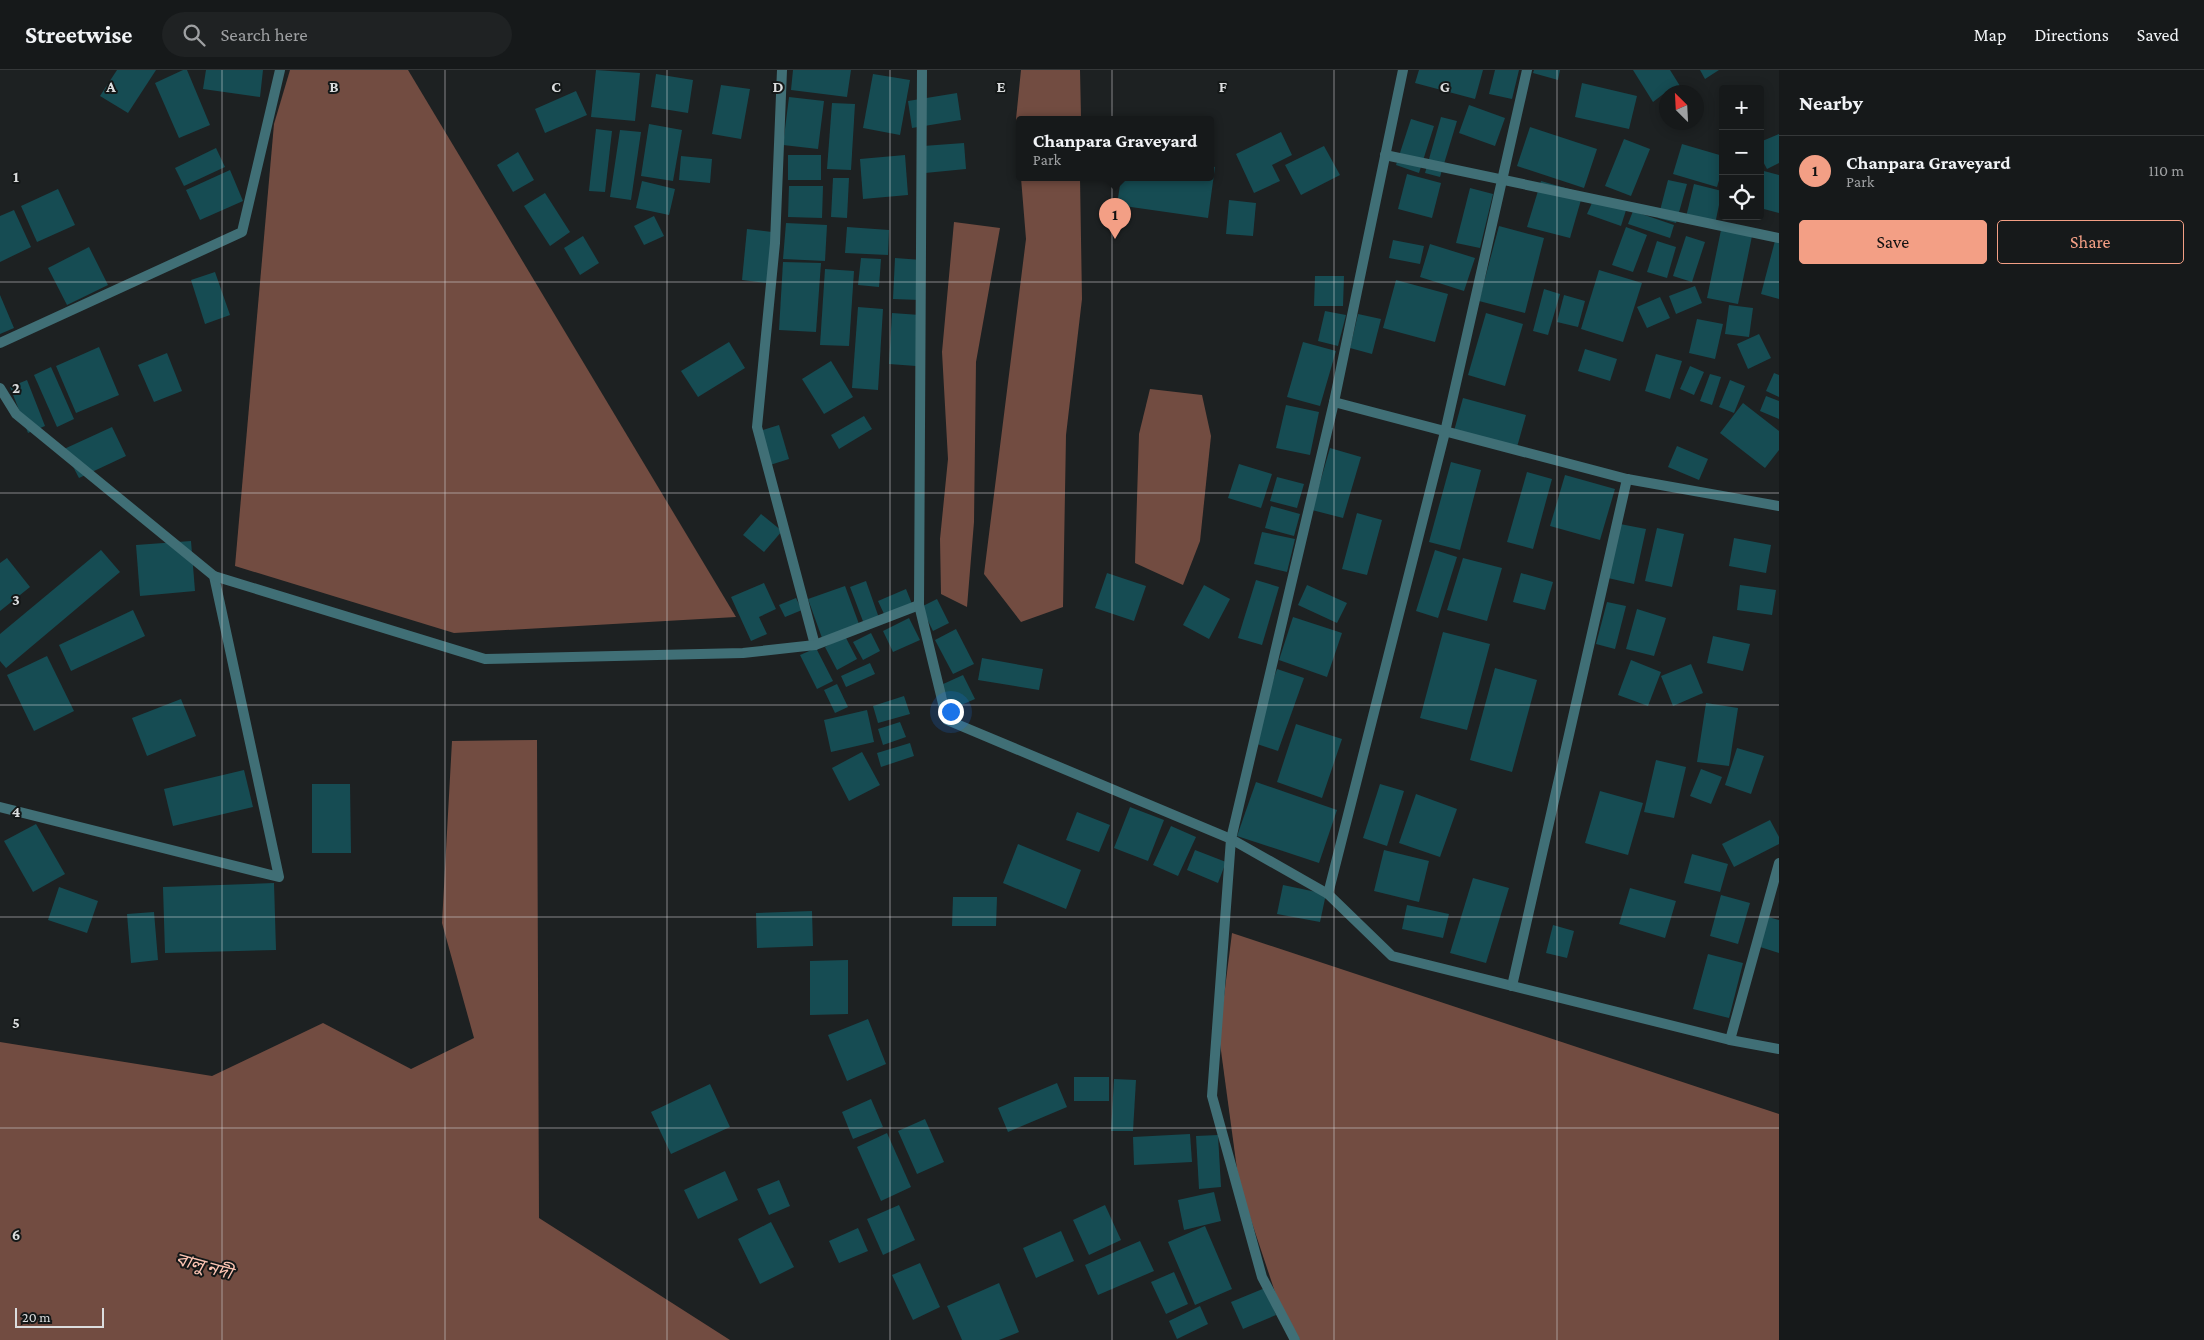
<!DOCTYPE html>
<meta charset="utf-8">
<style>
:root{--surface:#16191a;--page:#1f2223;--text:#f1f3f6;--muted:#9ea0a2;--line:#353839;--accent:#f39f85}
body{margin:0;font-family:"Crimson Pro","Noto Sans Bengali",serif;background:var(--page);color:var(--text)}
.controls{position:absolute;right:15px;top:15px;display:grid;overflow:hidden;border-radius:5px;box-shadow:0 2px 12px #0003}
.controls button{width:45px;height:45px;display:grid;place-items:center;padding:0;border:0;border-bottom:1px solid var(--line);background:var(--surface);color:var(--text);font:25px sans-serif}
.compass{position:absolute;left:1659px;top:15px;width:45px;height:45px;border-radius:50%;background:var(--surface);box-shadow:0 2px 12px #0003;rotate:336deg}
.scale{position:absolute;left:15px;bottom:12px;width:89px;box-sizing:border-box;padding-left:5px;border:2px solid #dbddde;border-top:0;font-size:14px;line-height:18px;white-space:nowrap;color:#dbddde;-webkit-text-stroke:4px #141818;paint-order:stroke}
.you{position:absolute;left:950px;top:641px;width:18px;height:18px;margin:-12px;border:4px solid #fff;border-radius:50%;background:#1a73e8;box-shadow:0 0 0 8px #1a73e833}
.badge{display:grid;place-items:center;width:32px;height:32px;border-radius:50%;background:var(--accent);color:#111;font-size:16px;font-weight:700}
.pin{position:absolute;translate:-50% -41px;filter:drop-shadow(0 1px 2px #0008)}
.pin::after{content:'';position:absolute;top:26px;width:18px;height:15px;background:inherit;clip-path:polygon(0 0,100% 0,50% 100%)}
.popup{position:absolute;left:1016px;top:46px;width:198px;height:65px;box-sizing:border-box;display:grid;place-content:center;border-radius:5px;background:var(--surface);filter:drop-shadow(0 1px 4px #0005);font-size:16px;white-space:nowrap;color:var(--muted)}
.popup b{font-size:19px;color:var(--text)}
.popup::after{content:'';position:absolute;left:50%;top:100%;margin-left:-10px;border:10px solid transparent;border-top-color:var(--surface)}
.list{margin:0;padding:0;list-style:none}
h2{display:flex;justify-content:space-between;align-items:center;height:65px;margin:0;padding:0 20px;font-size:21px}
h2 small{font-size:16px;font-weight:400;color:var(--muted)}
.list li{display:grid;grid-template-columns:32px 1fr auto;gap:15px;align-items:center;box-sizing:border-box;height:70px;padding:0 20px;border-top:1px solid var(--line)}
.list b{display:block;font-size:19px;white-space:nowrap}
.list p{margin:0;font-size:16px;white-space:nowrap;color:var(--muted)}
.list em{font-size:16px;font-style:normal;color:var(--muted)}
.actions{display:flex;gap:10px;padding:15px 20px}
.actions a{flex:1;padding:11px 0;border:1px solid var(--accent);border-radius:5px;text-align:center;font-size:18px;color:var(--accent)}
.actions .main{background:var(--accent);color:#111}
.icon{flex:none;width:28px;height:28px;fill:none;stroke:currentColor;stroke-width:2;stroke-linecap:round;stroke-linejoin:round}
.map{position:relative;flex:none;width:1779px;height:1270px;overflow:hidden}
header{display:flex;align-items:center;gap:30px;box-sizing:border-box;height:70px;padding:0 25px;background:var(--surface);border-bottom:1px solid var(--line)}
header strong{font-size:24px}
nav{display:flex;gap:28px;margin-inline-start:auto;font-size:18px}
.search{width:350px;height:45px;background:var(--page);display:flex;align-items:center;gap:12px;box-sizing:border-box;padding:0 18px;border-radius:28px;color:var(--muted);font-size:19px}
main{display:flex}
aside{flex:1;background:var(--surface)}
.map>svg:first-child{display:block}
.water{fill:#724c41}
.building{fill:#164c53}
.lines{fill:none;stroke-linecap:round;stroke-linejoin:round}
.minor{stroke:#406f76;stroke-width:10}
.grid{fill:none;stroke:#dbddde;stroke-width:1;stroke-opacity:0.55}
.labels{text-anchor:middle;stroke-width:4;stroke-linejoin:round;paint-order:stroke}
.water-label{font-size:18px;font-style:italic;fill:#fcc4b3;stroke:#141818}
.grid-label{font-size:16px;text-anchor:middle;font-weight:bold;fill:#dbddde;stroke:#141818;stroke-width:4;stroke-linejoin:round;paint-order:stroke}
</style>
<header>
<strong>Streetwise</strong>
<div class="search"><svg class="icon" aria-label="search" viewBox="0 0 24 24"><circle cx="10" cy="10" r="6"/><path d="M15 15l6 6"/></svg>Search here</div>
<nav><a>Map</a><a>Directions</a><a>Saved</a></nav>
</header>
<main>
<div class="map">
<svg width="1779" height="1270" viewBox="0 0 1779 1270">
<rect width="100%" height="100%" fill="#1d2122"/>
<g class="water">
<polygon points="290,0 408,0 736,547 454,563 235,496 274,54"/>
<polygon points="1021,0 1080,0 1081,47 1081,50 1020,50 1020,95 1016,49"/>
<polygon points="1021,108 1080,108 1082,229 1066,365 1063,537 1021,552 984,504 1026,169"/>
<polygon points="954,152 1000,158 976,292 974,452 967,537 941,524 940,469 948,389 942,282"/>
<polygon points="1150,319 1202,325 1211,366 1200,471 1183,515 1135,493 1139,364"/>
<polygon points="537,670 539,1148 730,1270 0,1270 0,972 212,1006 323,953 411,999 474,968 442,853 452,671"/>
<polygon points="1232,863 1779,1044 1779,1270 1300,1270 1276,1225 1239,1114 1219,966"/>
</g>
<g class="building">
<polygon points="117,0 156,0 128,43 100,26"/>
<polygon points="183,0 187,0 210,55 179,68 155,13"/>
<polygon points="206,0 263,0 260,27 203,19"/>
<polygon points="596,0 640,3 635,51 591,47"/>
<polygon points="793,0 851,0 847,27 791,20"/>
<polygon points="1419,0 1483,0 1475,29 1415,13"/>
<polygon points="1495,0 1519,0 1512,29 1489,24"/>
<polygon points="1534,0 1560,0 1558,10 1533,3"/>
<polygon points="1633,0 1670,0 1680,16 1666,22 1653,32"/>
<polygon points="1700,0 1719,0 1705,9"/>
<polygon points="656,4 693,10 688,43 651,37"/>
<polygon points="873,4 910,10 900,65 863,58"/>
<polygon points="1582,13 1637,26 1629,59 1575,47"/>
<polygon points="721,15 750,19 741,69 712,64"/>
<polygon points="576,21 587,45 545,63 535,39"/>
<polygon points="957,23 961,50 912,58 908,31"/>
<polygon points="789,27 824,31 818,79 783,75"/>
<polygon points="832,33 855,34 851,100 827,99"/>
<polygon points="1469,35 1505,48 1495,76 1459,63"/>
<polygon points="1441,47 1457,51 1440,107 1425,103"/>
<polygon points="1411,49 1434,56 1419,103 1396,95"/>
<polygon points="649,54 682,60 673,111 641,106"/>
<polygon points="1530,57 1597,79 1584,118 1517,96"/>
<polygon points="596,59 612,61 605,122 589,121"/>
<polygon points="620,60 641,62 631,130 610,127"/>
<polygon points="1281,62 1292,85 1272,95 1280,111 1254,123 1236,84"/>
<polygon points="1779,64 1779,93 1767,99 1760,86 1760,72"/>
<polygon points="1624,69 1650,79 1631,126 1605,116"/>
<polygon points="964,73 966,99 925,103 923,76"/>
<polygon points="1682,74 1723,86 1723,97 1717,117 1673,104"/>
<polygon points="1324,76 1340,105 1301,125 1285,95"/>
<polygon points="216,78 225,97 184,116 175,98"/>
<polygon points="518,82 534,110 513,122 497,95"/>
<rect x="788" y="85" width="33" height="25"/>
<polygon points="905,85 908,125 863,129 860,89"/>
<polygon points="681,86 712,89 710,113 679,110"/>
<polygon points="1210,96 1215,97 1208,148 1117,135 1121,108 1210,108"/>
<polygon points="230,100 243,131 200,150 186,120"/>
<polygon points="1760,100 1779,105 1779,143 1760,138"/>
<polygon points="1407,104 1441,113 1432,148 1398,139"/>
<polygon points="833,108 849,108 847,148 831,147"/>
<polygon points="1668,110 1687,114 1676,153 1658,148"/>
<polygon points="642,111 675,119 669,145 636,138"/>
<polygon points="1541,111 1583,123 1570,168 1527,157"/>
<polygon points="1694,114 1722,121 1715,154 1686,147"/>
<polygon points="789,116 823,116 822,148 788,147"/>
<polygon points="1470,118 1493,124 1480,178 1456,173"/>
<polygon points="58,119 75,155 37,172 21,136"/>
<polygon points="545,123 570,162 550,176 524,136"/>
<polygon points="1595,126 1627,137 1621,156 1587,144"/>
<polygon points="1229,130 1256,133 1253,166 1226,164"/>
<polygon points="14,140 31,177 0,192 0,146"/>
<polygon points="1633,141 1674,155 1670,168 1628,154"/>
<polygon points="654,146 664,166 644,175 634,156"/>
<polygon points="786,153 827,155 825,191 783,189"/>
<polygon points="1499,156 1544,168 1525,243 1479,231"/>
<polygon points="847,157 889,160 888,185 845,183"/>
<polygon points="1626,157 1647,165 1633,202 1612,195"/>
<polygon points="747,159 772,162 767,213 742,210"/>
<polygon points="1721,160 1752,166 1738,234 1707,228"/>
<polygon points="583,166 599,193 580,205 564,178"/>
<polygon points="1686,166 1705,172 1692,212 1673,206"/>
<polygon points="1776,167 1779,167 1779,229 1761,224"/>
<polygon points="1393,170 1424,176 1420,194 1389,188"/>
<polygon points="1657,171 1676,177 1667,208 1647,202"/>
<polygon points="1430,174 1475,188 1464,221 1420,207"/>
<polygon points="89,177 108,215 67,235 48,198"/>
<polygon points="861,188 881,189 879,217 858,215"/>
<polygon points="895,188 922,190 920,230 893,229"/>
<polygon points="783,192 821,193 816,262 779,260"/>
<polygon points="825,199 854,201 849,276 820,275"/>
<polygon points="1599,200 1642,213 1623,272 1581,259"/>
<polygon points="215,202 230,245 205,254 191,210"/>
<polygon points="1315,206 1344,206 1343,236 1314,236"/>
<polygon points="1396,210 1448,224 1435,272 1383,258"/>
<polygon points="1695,216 1702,233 1676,244 1669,226"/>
<polygon points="1544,219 1560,224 1548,265 1533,261"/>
<polygon points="0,225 14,258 0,264"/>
<polygon points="1564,225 1585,231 1578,257 1557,252"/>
<polygon points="1660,227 1670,248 1647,258 1637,237"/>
<polygon points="1729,235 1753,238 1749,267 1725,264"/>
<polygon points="858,237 883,239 878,320 852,318"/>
<polygon points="1325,241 1346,245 1338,276 1318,271"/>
<polygon points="892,243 920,245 916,296 889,294"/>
<polygon points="1486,243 1523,254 1505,316 1468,305"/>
<polygon points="1358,244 1381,249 1372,284 1350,278"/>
<polygon points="1697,249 1723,254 1715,289 1689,283"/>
<polygon points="1759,264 1771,288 1748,299 1737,274"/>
<polygon points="729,272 745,298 698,327 681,301"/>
<polygon points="1303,272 1336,281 1320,336 1287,327"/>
<polygon points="99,277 119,325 76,343 56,296"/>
<polygon points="1585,279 1617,289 1610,311 1578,301"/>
<polygon points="167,283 182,321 154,332 138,295"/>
<polygon points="1656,284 1682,291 1670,329 1645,321"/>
<polygon points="831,291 853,327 824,344 802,309"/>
<polygon points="1690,296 1704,302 1694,325 1680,319"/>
<polygon points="51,297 74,349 57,357 34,305"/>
<polygon points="1774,303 1779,305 1779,327 1766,321"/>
<polygon points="1710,304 1721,307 1712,335 1700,331"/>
<polygon points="27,310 45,356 28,363 10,317"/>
<polygon points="1730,310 1745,316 1734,343 1719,337"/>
<polygon points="1766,326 1779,331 1779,349 1760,341"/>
<polygon points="1463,328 1526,345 1517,377 1454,361"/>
<polygon points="1743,333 1779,361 1779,380 1765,398 1720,363"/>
<polygon points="1286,335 1319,342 1310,385 1276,378"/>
<polygon points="864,346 872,359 839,379 831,365"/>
<polygon points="779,355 789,389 770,395 760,361"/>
<polygon points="112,357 126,386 79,408 64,379"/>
<polygon points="1677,376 1708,389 1699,410 1668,397"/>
<polygon points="1330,378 1361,387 1343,448 1312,440"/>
<polygon points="1451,392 1481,400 1460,480 1429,472"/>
<polygon points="1239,394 1272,404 1261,438 1228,428"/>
<polygon points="1527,402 1552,409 1533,479 1507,472"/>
<polygon points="1565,405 1615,419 1600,470 1550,456"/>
<polygon points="1277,407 1304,414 1297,438 1270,431"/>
<polygon points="1271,436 1300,444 1294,466 1265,458"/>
<polygon points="1357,443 1382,450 1367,505 1342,499"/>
<polygon points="761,444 782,461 764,482 743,465"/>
<polygon points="1620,454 1646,459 1634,514 1608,508"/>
<polygon points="1657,458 1684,464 1672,517 1645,511"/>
<polygon points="1262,462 1295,469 1287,502 1254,494"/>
<polygon points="1734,468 1771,475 1766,503 1729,496"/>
<polygon points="191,471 195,521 140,526 136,475"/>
<polygon points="101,480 120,502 6,598 0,591 0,564"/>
<polygon points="1435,480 1457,487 1438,548 1416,541"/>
<polygon points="7,488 30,517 0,541 0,493"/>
<polygon points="1463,488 1502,498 1487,551 1447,540"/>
<polygon points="1107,503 1146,516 1134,551 1095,538"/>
<polygon points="1521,503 1553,512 1545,540 1513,532"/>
<polygon points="1256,510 1279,517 1262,575 1238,568"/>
<polygon points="866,511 879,548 864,554 850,517"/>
<polygon points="764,513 776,539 759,547 767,564 751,571 731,527"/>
<polygon points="1204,515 1230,529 1209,569 1183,555"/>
<polygon points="1307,515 1347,533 1337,553 1298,535"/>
<polygon points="1740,515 1776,520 1772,545 1737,540"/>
<polygon points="845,516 859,554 822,568 808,529"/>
<polygon points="906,519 912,534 885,546 878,531"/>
<polygon points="796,528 802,540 785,547 779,535"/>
<polygon points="937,529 949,553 933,561 921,537"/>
<polygon points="1607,532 1626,536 1615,579 1596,574"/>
<polygon points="1637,539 1666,548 1654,586 1626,579"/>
<polygon points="133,540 145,566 71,601 59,575"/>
<polygon points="1293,547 1342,563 1327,607 1279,590"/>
<polygon points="909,548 920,570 893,582 883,561"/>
<polygon points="956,559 974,594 953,604 935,570"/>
<polygon points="1443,562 1490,574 1467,660 1420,648"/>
<polygon points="871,563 880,581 863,590 853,572"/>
<polygon points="845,566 857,589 837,600 825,577"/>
<polygon points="1713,566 1750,574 1743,601 1707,593"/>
<polygon points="816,578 833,611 817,619 800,585"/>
<polygon points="47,586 74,641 34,661 7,605"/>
<polygon points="982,588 1043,599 1039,620 978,610"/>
<polygon points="1631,590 1661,602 1648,636 1618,625"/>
<polygon points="870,593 875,604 846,617 841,606"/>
<polygon points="1691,594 1703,623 1673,636 1661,606"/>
<polygon points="1495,598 1537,610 1512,702 1470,690"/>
<polygon points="1277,599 1304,608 1278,681 1251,672"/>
<polygon points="963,605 975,629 952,639 941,615"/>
<polygon points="837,614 848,637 835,643 824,620"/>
<polygon points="904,626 910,644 878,653 873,636"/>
<polygon points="181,629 196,666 147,686 132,648"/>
<polygon points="1706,633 1738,638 1729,696 1697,692"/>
<polygon points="867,640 874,672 831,682 824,650"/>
<polygon points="900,652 906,667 883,675 878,659"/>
<polygon points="1296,654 1342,669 1322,728 1277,712"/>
<polygon points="910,673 914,686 881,697 877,683"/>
<polygon points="1737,678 1764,686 1751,724 1725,715"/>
<polygon points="862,682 880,715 849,731 832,698"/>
<polygon points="1656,690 1686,697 1674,748 1644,742"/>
<polygon points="1701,699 1722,707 1711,734 1690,726"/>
<polygon points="244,700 253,737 173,756 164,719"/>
<polygon points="1256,712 1337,740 1319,793 1237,766"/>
<polygon points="312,714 350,714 351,783 312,783"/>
<polygon points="1380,714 1404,721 1387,776 1363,768"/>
<polygon points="1600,721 1643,733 1628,785 1585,773"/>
<polygon points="1416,724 1457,739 1440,787 1399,773"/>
<polygon points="1130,737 1164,750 1148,791 1114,778"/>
<polygon points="1077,742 1110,755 1099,782 1066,770"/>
<polygon points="1770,750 1779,767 1779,774 1734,797 1722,774"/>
<polygon points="36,754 65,804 33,822 4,771"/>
<polygon points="1171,756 1196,767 1178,806 1153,795"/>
<polygon points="1018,774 1081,800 1066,839 1003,813"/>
<polygon points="1195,780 1226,792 1218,813 1187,800"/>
<polygon points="1384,780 1429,791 1419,832 1374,821"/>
<polygon points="1692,784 1728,794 1720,822 1684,813"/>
<polygon points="1473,808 1509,818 1486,893 1450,883"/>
<polygon points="274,813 276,880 165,883 163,817"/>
<polygon points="1283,815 1326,824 1320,852 1277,844"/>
<polygon points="59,817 98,831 87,863 48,850"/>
<polygon points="1630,818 1676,831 1665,868 1619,854"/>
<polygon points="1721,825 1750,833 1738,874 1710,866"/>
<polygon points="953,827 997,827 996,856 952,856"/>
<polygon points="1407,835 1449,844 1443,868 1402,859"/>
<polygon points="812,841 813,876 757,878 756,843"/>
<polygon points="154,842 158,890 131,893 127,844"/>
<polygon points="1768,847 1779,850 1779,883 1760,877"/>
<polygon points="1553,855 1574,861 1567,888 1546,883"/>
<polygon points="1708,884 1743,893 1729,948 1693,939"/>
<polygon points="848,890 848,944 810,945 810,891"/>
<polygon points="868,949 886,994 847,1011 828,965"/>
<rect x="1074" y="1007" width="35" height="24"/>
<polygon points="1114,1009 1136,1010 1133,1061 1111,1061"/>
<polygon points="1057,1013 1067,1037 1008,1062 998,1038"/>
<polygon points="710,1014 730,1057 671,1084 651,1042"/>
<polygon points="871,1029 883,1057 853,1069 842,1042"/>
<polygon points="925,1049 944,1092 917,1104 898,1061"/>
<polygon points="887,1063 911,1117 881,1131 857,1077"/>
<polygon points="1190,1064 1192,1092 1134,1095 1133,1067"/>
<polygon points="1218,1065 1221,1117 1199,1119 1196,1066"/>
<polygon points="725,1101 738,1130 698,1149 684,1120"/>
<polygon points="779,1110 790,1136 769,1145 757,1119"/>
<polygon points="1214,1122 1221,1151 1184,1160 1178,1130"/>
<polygon points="899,1135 915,1170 883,1185 867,1149"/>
<polygon points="1105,1135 1121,1170 1089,1185 1073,1150"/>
<polygon points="771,1152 794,1197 760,1214 738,1169"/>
<polygon points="1205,1156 1232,1219 1195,1235 1168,1172"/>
<polygon points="858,1158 868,1181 839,1193 829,1171"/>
<polygon points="1061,1161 1074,1191 1036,1208 1023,1178"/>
<polygon points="1140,1171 1154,1201 1098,1225 1085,1195"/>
<polygon points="920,1193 940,1237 913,1250 892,1205"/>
<polygon points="1174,1202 1188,1234 1166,1244 1151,1212"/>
<polygon points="999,1213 1019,1262 999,1270 962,1270 947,1236"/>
<polygon points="1265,1218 1276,1245 1243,1259 1231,1232"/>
<polygon points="1200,1236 1208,1254 1177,1269 1169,1251"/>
</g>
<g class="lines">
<g class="minor">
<polyline points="782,0 775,173 757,357 815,575"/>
<polyline points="1385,85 1779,168"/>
<polyline points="0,273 242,162 280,0"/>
<polyline points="0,318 16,344 214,506 279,807 0,737"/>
<polyline points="1334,332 1627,409 1779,436"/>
<polyline points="214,506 485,589 743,583 815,575 919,535 922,0"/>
<polyline points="919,535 947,650 1231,769 1328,824 1392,886 1730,970 1779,979"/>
<polyline points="1328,824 1445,362 1527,0"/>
<polyline points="1512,916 1627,409"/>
<polyline points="1730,970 1779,793"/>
<polyline points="1295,1270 1262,1207 1212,1026 1231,769 1334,332 1403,0"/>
</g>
</g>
<path class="grid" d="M 222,0 L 222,1270M 445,0 L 445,1270M 667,0 L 667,1270M 890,0 L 890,1270M 1112,0 L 1112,1270M 1334,0 L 1334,1270M 1557,0 L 1557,1270M 0,212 L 1779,212M 0,423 L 1779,423M 0,635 L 1779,635M 0,847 L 1779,847M 0,1058 L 1779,1058"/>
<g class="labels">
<g class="water-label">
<text transform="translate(204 1196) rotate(15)" y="6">বালু নদী</text>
</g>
</g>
<g class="grid-label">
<text x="111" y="22">A</text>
<text x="334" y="22">B</text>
<text x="556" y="22">C</text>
<text x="778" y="22">D</text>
<text x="1001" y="22">E</text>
<text x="1223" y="22">F</text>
<text x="1445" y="22">G</text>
<text x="16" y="112">1</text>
<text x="16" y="323">2</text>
<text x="16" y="535">3</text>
<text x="16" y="747">4</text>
<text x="16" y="958">5</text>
<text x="16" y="1170">6</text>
</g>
</svg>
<div class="controls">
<button>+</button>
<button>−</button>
<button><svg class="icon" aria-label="locate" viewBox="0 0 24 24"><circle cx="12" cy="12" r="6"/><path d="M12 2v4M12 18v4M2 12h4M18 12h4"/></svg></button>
</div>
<svg class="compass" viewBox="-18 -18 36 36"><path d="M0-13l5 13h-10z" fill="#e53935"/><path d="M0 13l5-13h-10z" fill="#9ea0a2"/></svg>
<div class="scale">20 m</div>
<div class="you"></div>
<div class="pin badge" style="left:1115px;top:169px">1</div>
<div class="popup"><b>Chanpara Graveyard</b>Park</div>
</div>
<aside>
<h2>Nearby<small></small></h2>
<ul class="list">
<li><span class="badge">1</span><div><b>Chanpara Graveyard</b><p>Park</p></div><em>110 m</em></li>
</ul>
<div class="actions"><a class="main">Save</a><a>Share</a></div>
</aside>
</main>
